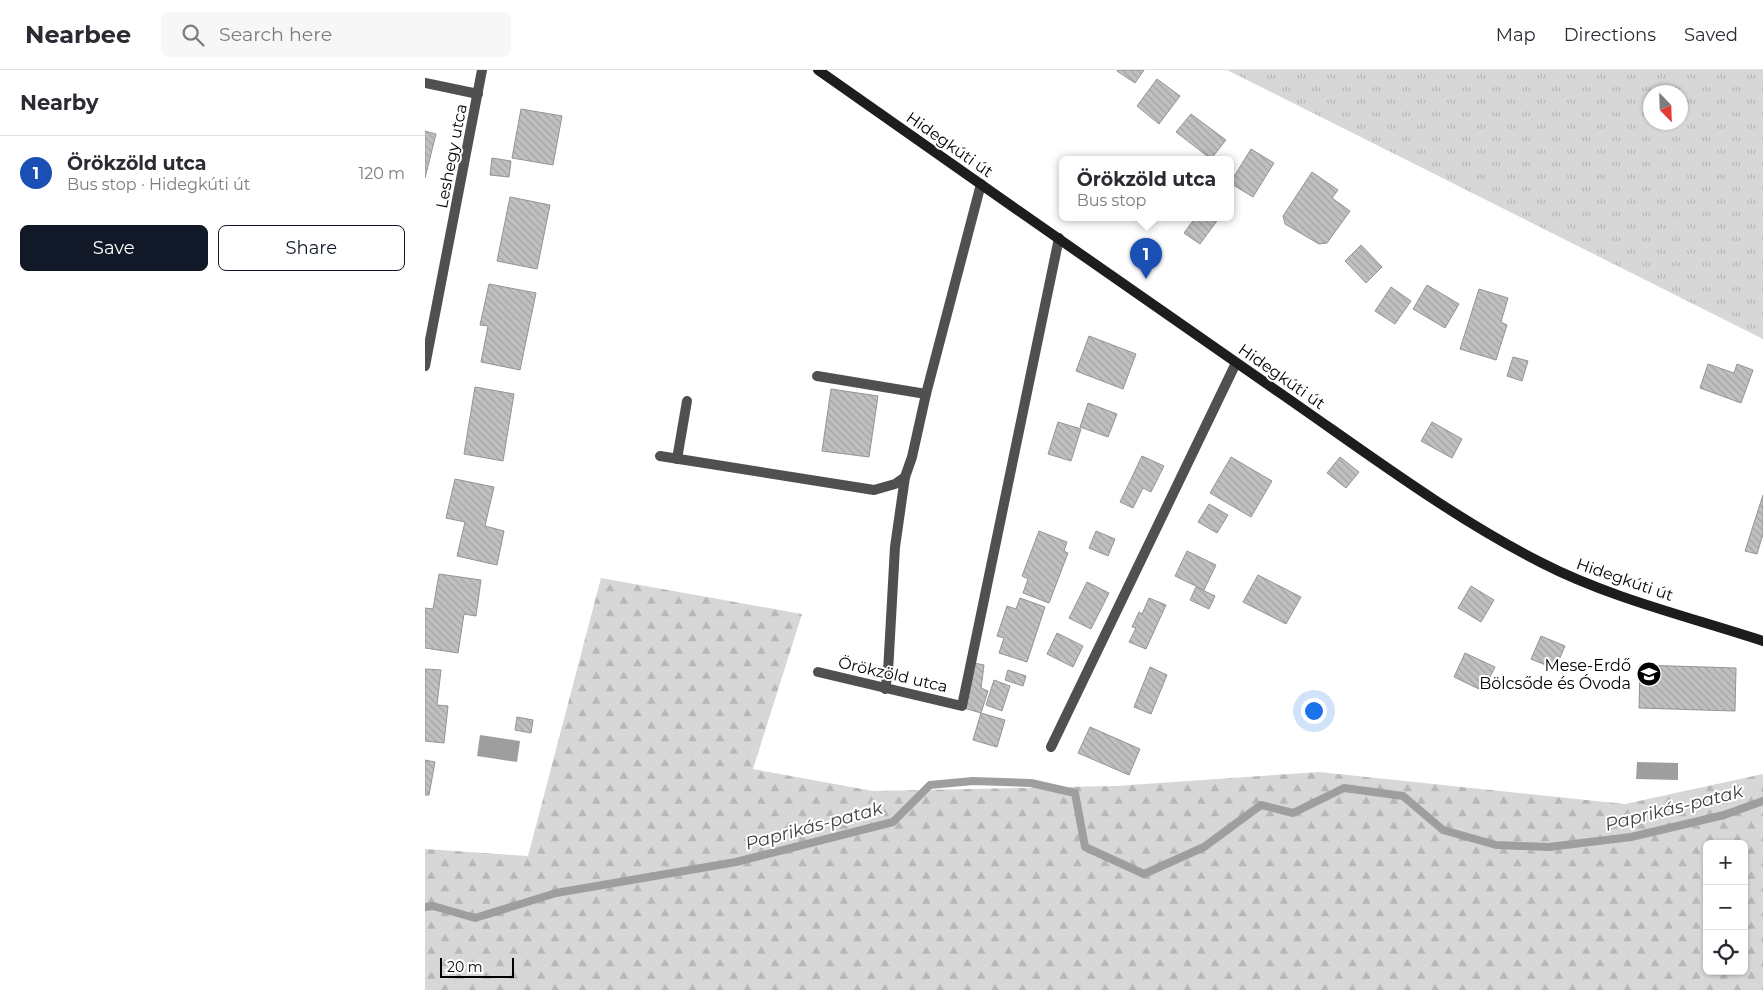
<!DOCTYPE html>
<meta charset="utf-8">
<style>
:root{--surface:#fff;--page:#f7f7f7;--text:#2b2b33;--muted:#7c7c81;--line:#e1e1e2;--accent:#111827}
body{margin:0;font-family:Montserrat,sans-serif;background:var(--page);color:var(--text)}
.controls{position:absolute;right:15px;bottom:15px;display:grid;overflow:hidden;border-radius:8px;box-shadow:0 1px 4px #0004}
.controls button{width:45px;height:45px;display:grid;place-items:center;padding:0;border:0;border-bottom:1px solid var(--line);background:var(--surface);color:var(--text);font:25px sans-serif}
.compass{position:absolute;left:1218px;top:15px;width:45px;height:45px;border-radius:50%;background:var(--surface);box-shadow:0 1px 4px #0004;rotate:157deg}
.scale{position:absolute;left:15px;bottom:12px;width:74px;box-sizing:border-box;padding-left:5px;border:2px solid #000;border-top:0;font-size:14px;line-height:18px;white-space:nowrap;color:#000;-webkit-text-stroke:4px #fff;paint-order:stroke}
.you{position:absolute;left:888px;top:640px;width:18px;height:18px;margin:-12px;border:4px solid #fff;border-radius:50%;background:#1a73e8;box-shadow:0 0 0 8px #1a73e833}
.badge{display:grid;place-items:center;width:32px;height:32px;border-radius:50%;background:var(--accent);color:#fff;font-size:16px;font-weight:700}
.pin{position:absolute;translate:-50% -41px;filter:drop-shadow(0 1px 2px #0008)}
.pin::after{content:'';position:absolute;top:26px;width:18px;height:15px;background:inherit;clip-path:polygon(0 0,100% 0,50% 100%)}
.popup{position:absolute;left:634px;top:86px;width:175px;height:65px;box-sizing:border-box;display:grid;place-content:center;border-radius:8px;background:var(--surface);filter:drop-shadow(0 1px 4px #0005);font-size:16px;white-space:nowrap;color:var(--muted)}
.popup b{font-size:19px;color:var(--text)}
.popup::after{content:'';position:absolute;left:50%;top:100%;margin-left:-10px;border:10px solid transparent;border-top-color:var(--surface)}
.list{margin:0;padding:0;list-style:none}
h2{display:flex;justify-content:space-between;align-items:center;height:65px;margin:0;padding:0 20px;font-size:21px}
h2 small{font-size:16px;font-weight:400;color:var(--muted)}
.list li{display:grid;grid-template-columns:32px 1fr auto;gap:15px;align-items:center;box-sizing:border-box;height:75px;padding:0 20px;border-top:1px solid var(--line)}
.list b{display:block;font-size:19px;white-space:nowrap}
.list p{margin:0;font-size:16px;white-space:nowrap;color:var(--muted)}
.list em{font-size:16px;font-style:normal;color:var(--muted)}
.actions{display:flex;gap:10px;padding:15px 20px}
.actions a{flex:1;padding:11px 0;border:1px solid var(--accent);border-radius:8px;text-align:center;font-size:18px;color:var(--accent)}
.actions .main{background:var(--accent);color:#fff}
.icon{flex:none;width:28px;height:28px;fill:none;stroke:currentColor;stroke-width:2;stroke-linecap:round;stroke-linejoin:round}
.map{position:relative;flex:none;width:1338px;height:920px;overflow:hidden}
header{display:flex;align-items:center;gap:30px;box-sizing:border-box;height:70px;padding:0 25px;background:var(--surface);border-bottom:1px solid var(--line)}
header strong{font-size:24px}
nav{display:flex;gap:28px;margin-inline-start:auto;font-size:18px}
.search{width:350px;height:45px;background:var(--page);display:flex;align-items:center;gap:12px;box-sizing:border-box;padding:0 18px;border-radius:8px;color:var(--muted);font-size:19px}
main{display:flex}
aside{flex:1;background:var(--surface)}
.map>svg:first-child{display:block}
.forest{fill:url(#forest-firs);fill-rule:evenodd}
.park{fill:url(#park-tufts);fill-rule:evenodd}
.water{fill:#9e9e9e}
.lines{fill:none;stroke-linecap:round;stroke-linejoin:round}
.stream{stroke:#9e9e9e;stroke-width:8}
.building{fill:url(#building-back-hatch);stroke:#949494}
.lane{stroke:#505050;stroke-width:10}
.street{stroke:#505050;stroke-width:10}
.secondary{stroke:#1d1d1d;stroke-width:10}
.labels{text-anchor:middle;stroke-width:4;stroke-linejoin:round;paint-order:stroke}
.street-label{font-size:16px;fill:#000;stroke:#fff}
.poi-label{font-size:16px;fill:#000;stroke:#fff;text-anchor:end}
.water-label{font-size:18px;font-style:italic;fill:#3f3f3f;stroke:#fff}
</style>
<header>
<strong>Nearbee</strong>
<div class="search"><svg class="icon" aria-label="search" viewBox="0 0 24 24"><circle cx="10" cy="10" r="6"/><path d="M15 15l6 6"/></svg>Search here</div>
<nav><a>Map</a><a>Directions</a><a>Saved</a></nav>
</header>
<main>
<aside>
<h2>Nearby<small></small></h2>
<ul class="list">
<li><span class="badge" style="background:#1a4fb4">1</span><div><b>Örökzöld utca</b><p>Bus stop · Hidegkúti út</p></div><em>120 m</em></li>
</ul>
<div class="actions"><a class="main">Save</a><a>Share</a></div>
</aside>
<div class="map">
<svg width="1338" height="920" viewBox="0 0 1338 920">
<defs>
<pattern id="forest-firs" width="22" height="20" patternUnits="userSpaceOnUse" patternTransform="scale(1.25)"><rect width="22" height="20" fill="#d7d7d7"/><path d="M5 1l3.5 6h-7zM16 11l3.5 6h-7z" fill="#b7b7b7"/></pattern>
<pattern id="park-tufts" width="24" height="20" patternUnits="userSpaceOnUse" patternTransform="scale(1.25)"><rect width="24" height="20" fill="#d7d7d7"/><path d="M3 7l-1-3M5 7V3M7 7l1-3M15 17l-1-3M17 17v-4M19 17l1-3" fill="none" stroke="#b7b7b7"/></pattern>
<pattern id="building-back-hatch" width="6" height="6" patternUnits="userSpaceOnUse" patternTransform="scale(1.25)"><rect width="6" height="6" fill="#c0c0c0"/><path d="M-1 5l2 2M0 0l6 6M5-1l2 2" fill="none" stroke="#a3a3a3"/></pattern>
</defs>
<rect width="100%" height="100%" fill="#fff"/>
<path class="forest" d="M 176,508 L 377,544 L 328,699 L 448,721 L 690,716 L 894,702 L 1200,734 L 1338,704 L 1338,920 L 0,920 L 0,779 L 103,786 ZM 1282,774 L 1319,774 L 1319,901 L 1282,901 Z"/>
<path class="park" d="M 802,0 L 1338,0 L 1338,269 ZM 1226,22 L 1256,22 L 1256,52 L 1226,52 Z"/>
<g class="water">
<polygon points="55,665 95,671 92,692 52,686"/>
<polygon points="1212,692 1253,693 1253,710 1211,709"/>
</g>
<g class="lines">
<polyline class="stream" points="0,837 8,836 50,848 131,823 311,792 468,752 505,715 548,711 606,713 650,723 660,777 719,804 779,777 836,735 868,743 919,718 978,726 1018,760 1071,775 1124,777 1206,767 1299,745 1338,731"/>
</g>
<g class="building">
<polygon points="693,0 719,0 710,13 692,1"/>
<polygon points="732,9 755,26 734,54 712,36"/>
<polygon points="96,39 137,46 128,95 87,88"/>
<polygon points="766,44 801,70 786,89 751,62"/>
<polygon points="0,61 11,64 0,108"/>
<polygon points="826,79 849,93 828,127 805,113"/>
<polygon points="67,88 86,91 84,107 65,105"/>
<polygon points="887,102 913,120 907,128 925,141 902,173 894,174 860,154 858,146"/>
<polygon points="85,127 125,135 112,199 72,191"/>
<polygon points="770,148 794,148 775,174 759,163"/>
<polygon points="936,175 957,197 941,213 920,191"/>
<polygon points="64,214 111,223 95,300 56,292 63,256 55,255"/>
<polygon points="1002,215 1034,234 1020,258 988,239"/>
<polygon points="966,217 986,231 970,254 950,241"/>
<polygon points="1054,219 1083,228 1076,252 1082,255 1071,290 1035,279"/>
<polygon points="664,266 711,284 698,319 651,301"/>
<polygon points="1088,287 1103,291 1097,311 1082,306"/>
<polygon points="1283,294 1309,303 1312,294 1328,300 1316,333 1275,318"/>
<polygon points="50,317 89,324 78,391 39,384"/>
<polygon points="406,319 453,326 444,387 397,381"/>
<polygon points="663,333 692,344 683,367 655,357"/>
<polygon points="633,352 656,359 646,391 623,384"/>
<polygon points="1007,352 1037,369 1027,388 996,371"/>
<polygon points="717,386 739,396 726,422 718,418 708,438 695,432"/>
<polygon points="806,387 847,411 826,447 785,423"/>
<polygon points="915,387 934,402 921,418 902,403"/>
<polygon points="30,409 69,417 60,456 79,461 72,495 32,486 40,452 21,448"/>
<polygon points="1338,425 1338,464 1332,484 1320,481"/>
<polygon points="784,434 803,445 792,463 773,452"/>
<polygon points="614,461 642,472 639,481 643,483 624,533 598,523 603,509 597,506"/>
<polygon points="671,461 690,469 683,486 664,478"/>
<polygon points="762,481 791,495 779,520 750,506"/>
<polygon points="14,504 56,510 51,546 39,544 33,583 0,578 0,538 8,539"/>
<polygon points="833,505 876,527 861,554 818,532"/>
<polygon points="662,512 684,523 666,559 644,548"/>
<polygon points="1046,516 1069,530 1056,552 1033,538"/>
<polygon points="771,517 790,526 784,539 765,530"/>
<polygon points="595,528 620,537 602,592 574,583 579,568 572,566 582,536 591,539"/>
<polygon points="724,528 741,535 721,579 704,572 711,558 707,557 714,542 717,544"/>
<polygon points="632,563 658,576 648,597 622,584"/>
<polygon points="1116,566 1140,576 1130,599 1106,589"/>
<polygon points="1040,583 1070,597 1058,621 1029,607"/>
<polygon points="549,593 559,595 556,618 563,621 556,643 539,638"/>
<polygon points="1215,595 1311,598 1310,641 1214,638"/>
<polygon points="725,597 742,605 726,644 709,637"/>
<polygon points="0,599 16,600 12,635 23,636 19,673 0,671"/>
<polygon points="583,600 601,606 598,616 580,610"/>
<polygon points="569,610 585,616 577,641 561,635"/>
<polygon points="556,643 580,650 572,677 548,670"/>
<polygon points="92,647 108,650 106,663 90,660"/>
<polygon points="665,657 715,679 704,705 653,683"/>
<polygon points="0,690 10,692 4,725 0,725"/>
</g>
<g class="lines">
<g class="lane">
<polyline points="392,306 501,324"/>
<polyline points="235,386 449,420 470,414 480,407 487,387 501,324 556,114"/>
<polyline points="252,389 262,331"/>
<polyline points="393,602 537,636 634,168"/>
<polyline points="460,619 463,602 470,477 480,407"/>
<polyline points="626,677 811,293"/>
</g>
<g class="street">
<polyline points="0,13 53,24"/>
<polyline points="0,296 57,0"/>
</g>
<path class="secondary" d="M 393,0 C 547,108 700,216 855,323 C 939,381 1026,447 1117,493 C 1185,528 1265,547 1338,571"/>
</g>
<defs>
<symbol id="school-disc" viewBox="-11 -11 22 22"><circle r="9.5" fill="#000" stroke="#fff"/><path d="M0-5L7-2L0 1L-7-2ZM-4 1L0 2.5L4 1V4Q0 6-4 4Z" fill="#fff"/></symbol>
</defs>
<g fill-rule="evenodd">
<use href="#school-disc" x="1210" y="590" width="28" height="28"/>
</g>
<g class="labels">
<g class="street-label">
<text transform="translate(525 74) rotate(35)" y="6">Hidegkúti út</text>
<text transform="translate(26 86) rotate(-79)" y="6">Leshegy utca</text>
<text transform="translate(857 306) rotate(35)" y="6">Hidegkúti út</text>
<text transform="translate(1200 509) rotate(19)" y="6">Hidegkúti út</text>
<text transform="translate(468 604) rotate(13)" y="6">Örökzöld utca</text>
</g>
<g class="poi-label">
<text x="1206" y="601">Mese-Erdő<tspan x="1206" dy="18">Bölcsőde és Óvoda</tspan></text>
</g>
<g class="water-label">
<text transform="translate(1249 738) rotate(-14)" y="6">Paprikás-patak</text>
<text transform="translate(389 756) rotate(-15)" y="6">Paprikás-patak</text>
</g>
</g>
</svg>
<div class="controls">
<button>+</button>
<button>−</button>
<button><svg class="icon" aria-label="locate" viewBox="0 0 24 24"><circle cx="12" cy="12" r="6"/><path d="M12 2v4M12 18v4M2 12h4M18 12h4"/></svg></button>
</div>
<svg class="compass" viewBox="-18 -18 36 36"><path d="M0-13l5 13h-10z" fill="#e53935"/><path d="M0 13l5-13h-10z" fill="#7c7c81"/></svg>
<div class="scale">20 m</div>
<div class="you"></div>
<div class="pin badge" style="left:721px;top:209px;background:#1a4fb4">1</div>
<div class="popup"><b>Örökzöld utca</b>Bus stop</div>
</div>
</main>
